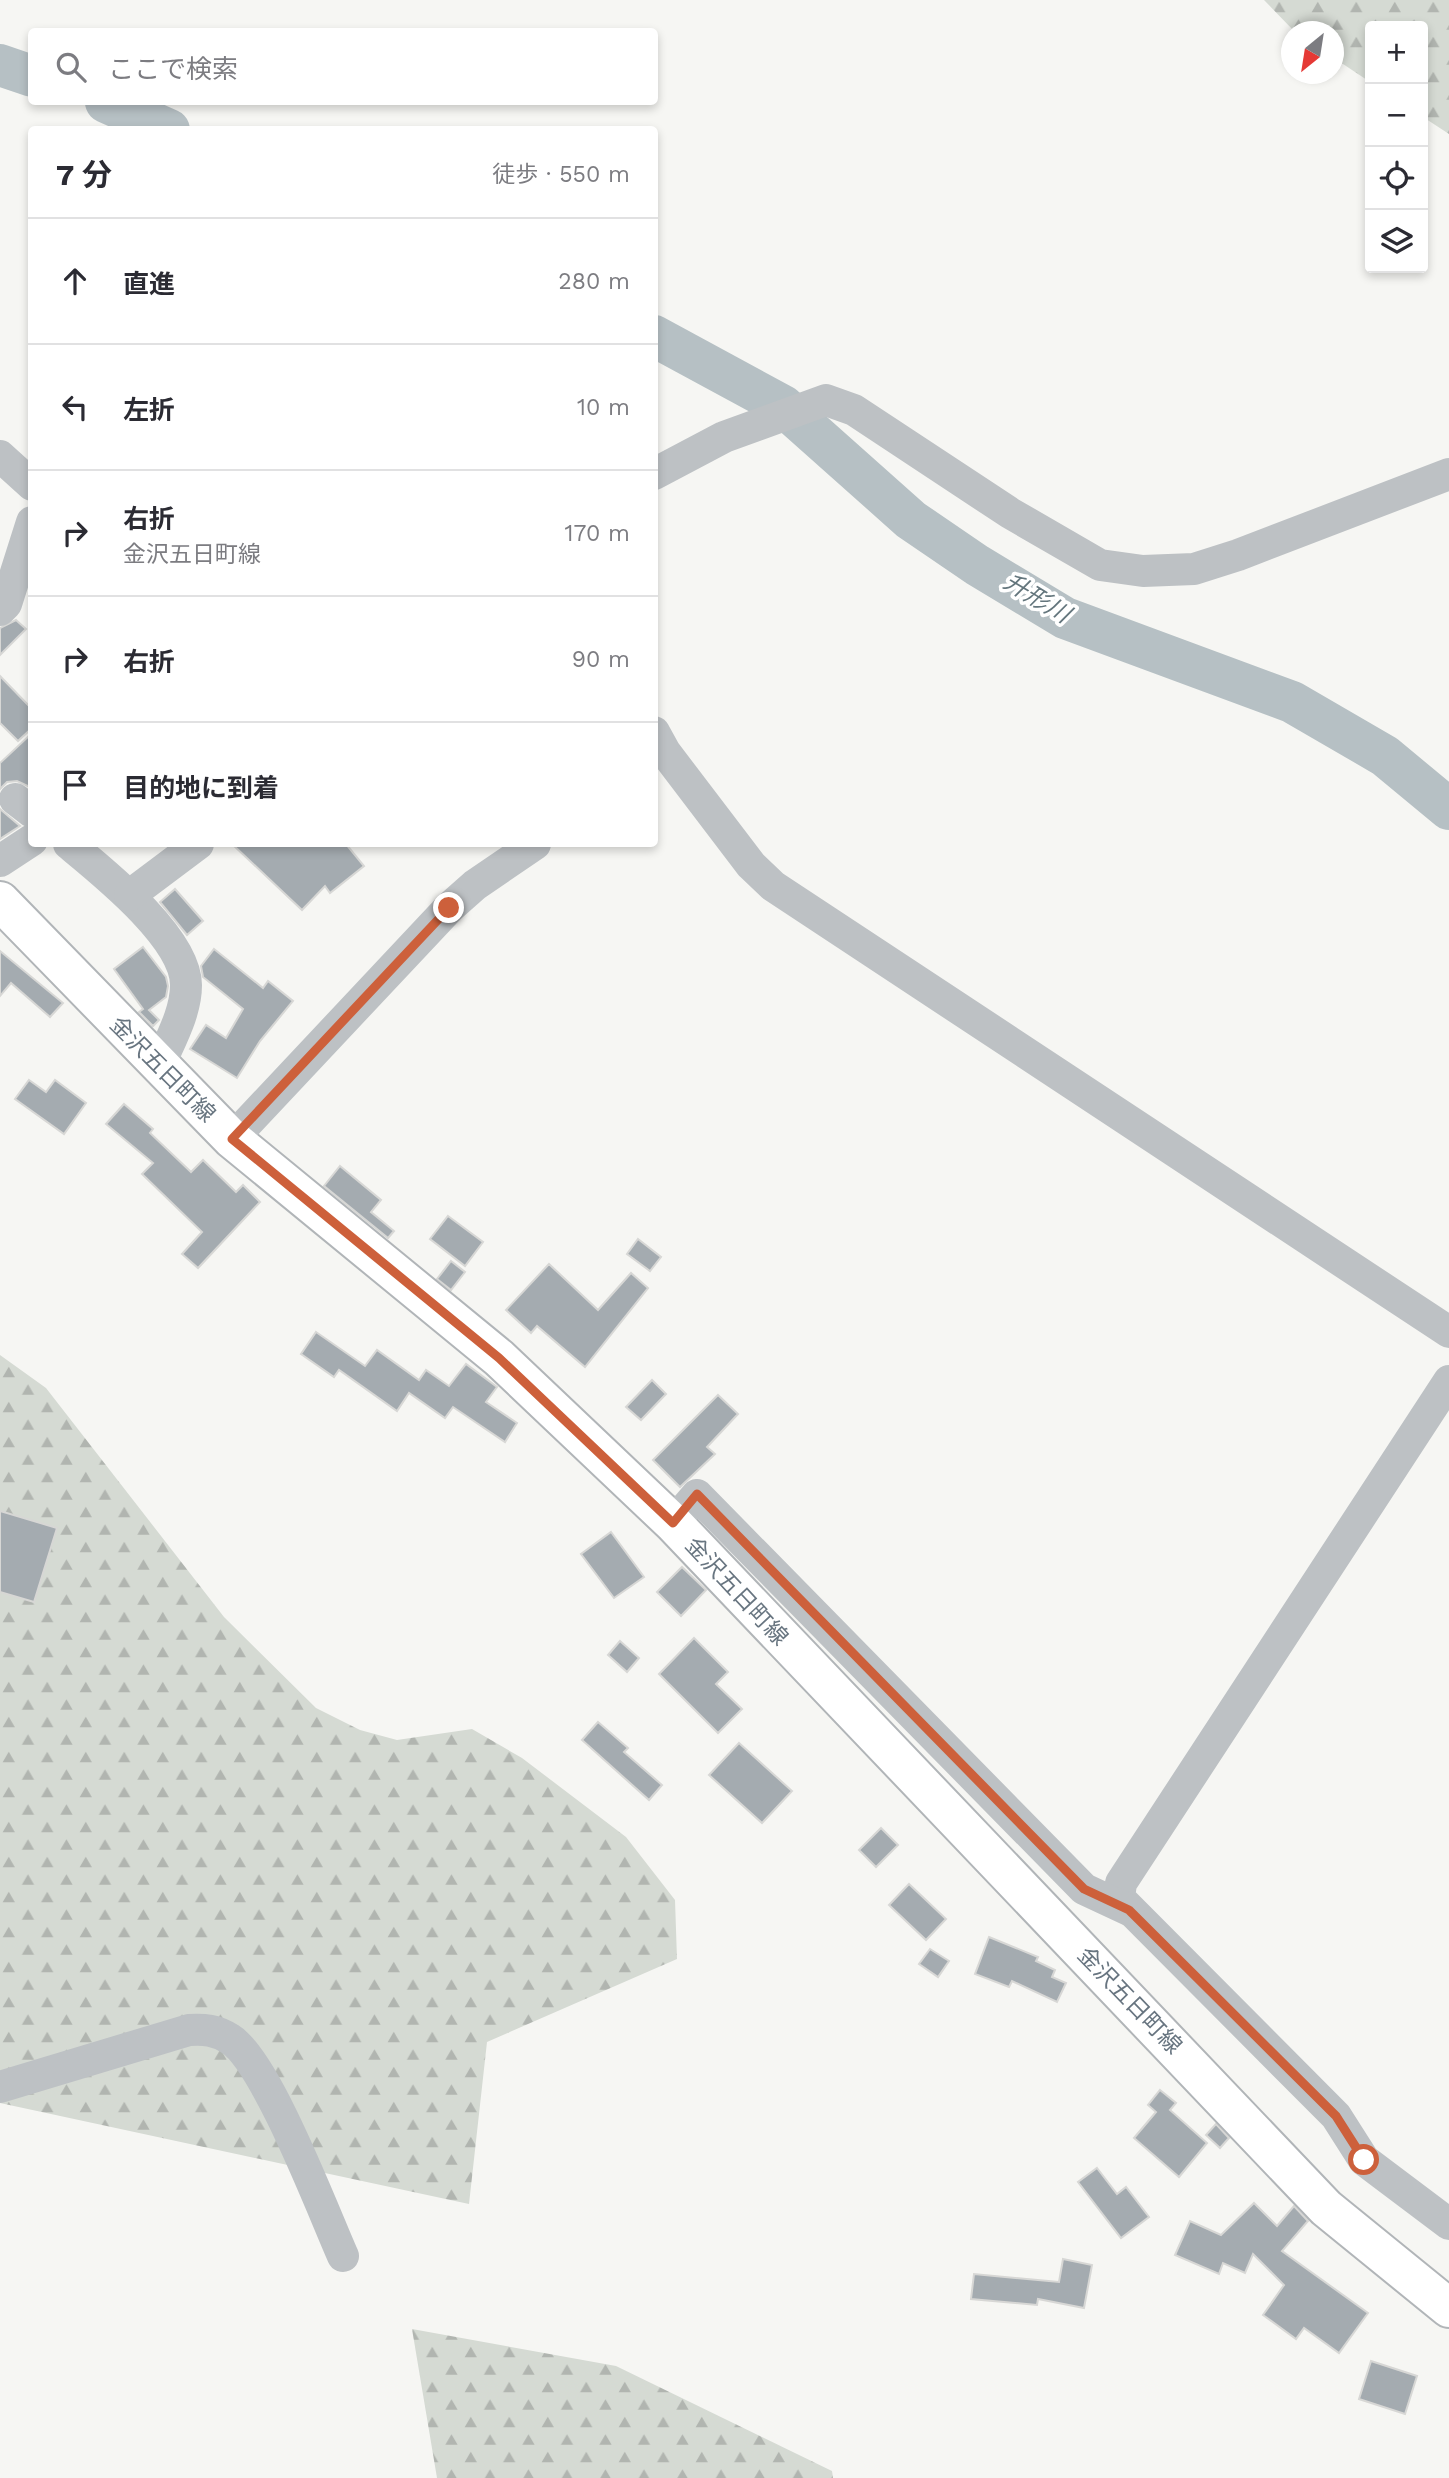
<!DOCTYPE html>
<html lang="ja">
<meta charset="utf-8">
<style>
:root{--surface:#fff;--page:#f2f2f3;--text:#2b2b33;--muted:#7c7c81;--line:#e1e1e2}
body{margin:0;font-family:"Work Sans","Noto Sans JP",sans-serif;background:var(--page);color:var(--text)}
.controls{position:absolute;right:21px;top:21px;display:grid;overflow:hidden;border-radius:7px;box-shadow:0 4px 10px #0003}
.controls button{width:63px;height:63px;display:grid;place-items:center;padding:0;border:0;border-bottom:2px solid var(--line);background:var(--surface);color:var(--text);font:35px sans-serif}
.compass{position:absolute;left:1281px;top:21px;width:63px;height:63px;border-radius:50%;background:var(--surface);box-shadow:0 4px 10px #0003;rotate:210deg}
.stop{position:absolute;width:21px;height:21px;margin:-16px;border:5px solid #cd603b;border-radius:50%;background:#fff}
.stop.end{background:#cd603b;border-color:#fff;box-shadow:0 2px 7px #0008}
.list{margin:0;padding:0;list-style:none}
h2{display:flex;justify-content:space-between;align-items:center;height:91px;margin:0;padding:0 28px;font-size:30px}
h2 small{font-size:23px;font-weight:400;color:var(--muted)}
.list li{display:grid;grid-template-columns:46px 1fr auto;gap:21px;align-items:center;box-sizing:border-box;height:126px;padding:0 28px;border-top:2px solid var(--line)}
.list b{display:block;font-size:26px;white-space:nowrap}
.list p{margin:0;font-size:23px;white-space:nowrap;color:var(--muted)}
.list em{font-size:23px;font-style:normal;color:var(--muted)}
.icon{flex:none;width:38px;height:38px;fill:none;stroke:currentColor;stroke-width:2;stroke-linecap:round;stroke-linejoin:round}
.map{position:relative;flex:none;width:1449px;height:2478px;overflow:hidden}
.search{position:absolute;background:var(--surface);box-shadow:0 4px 10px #0003;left:28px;top:28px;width:630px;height:77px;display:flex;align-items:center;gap:18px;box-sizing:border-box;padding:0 24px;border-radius:7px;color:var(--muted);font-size:26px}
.panel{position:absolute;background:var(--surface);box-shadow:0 4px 10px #0003;left:28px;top:126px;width:630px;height:721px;border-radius:7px}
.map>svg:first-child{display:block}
.forest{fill:url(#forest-firs)}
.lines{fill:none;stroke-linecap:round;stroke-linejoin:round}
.river{stroke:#b6c0c4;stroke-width:42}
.building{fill:#a4abb0;stroke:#d7d7d5;stroke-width:2}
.major-casing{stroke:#b1b5b8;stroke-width:42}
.minor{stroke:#bdc1c4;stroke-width:32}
.major{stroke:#fff;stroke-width:38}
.route{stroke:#cd603b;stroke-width:9}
.labels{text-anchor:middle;stroke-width:7;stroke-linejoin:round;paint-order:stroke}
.street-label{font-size:23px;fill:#687580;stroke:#fff}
.water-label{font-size:24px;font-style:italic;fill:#64767d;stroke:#fff}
</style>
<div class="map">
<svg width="1449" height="2478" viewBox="0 0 1449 2478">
<defs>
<pattern id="forest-firs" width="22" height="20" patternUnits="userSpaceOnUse" patternTransform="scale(1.75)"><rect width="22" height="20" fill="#d5dad3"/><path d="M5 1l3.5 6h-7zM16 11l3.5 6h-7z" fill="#b1b5b0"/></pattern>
</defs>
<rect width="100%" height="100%" fill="#f6f6f3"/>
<g class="forest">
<polygon points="1264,0 1449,0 1449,134 1423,117 1423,26 1370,26 1370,82 1334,58 1334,32 1294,31"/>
<polygon points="0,1355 46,1388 224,1617 316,1708 360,1730 397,1740 472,1729 522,1758 626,1837 675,1900 677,1959 487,2042 469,2204 0,2103"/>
<polygon points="412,2329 616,2366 832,2471 833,2478 437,2478"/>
</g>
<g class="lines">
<g class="river">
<polyline points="0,65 32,76"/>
<polyline points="106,102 169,130"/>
<polyline points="654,336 783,406 911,520 977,565 1065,618 1292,702 1385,756 1449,809"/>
</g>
</g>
<g class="building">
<polygon points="16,620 26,629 0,655 0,628"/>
<polygon points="0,676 32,709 32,728 18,741 0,723"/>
<polygon points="32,733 32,788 17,781 7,782 0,789 0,763"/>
<polygon points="0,809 20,826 0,839"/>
<polygon points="232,844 346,844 364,866 330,893 325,886 302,910"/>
<polygon points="175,889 203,921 187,935 160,902"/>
<polygon points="143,947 166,977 168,986 166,997 149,1010 159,1020 153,1026 139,1012 143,1009 114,969"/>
<polygon points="214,949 263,988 268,981 293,1001 260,1041 237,1078 190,1049 206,1025 226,1038 243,1009 203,977 201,966"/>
<polygon points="0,951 63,1003 50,1017 11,983 0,996"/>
<polygon points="29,1080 46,1092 55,1080 86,1103 64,1134 15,1099"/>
<polygon points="124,1104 153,1129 150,1133 191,1172 203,1160 236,1192 243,1185 260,1202 198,1268 182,1254 202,1232 142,1174 153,1163 106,1124"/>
<polygon points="340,1166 381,1200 371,1212 394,1231 388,1238 324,1186"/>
<polygon points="448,1216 483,1242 465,1266 430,1239"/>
<polygon points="638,1239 661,1257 650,1271 627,1254"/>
<polygon points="451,1261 465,1272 451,1290 437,1279"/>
<polygon points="549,1264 598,1310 631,1273 648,1288 585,1367 537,1326 531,1333 506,1310"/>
<polygon points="316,1332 365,1366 377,1350 419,1380 426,1370 449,1386 466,1364 497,1387 486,1402 517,1423 505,1442 453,1407 445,1418 409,1393 397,1411 339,1370 334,1377 301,1354"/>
<polygon points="652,1380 666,1394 641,1420 626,1407"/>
<polygon points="718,1395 738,1414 707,1447 715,1454 680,1487 653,1460"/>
<polygon points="0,1511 57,1528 34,1602 0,1592"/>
<polygon points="611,1532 644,1577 614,1598 581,1554"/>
<polygon points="682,1567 706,1590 681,1616 657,1592"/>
<polygon points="694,1638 728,1672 716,1684 742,1709 718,1733 659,1674"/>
<polygon points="620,1641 639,1658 627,1672 608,1655"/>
<polygon points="598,1722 628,1748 624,1752 662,1785 649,1800 582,1740"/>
<polygon points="739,1743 792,1791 762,1823 709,1775"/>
<polygon points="881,1828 898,1845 876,1867 859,1850"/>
<polygon points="909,1884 946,1919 926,1940 889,1905"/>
<polygon points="989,1937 1038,1957 1036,1961 1055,1970 1052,1977 1066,1983 1057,2002 1012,1981 1009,1987 975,1974"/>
<polygon points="930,1949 949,1961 938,1977 919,1964"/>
<polygon points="1160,2090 1176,2103 1170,2110 1207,2143 1179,2177 1134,2138 1156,2112 1148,2105"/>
<polygon points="1216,2124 1229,2138 1220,2148 1206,2135"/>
<polygon points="1097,2168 1117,2194 1126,2187 1149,2217 1121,2238 1078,2182"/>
<polygon points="1254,2203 1277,2226 1294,2206 1308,2221 1282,2251 1368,2313 1339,2353 1304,2328 1296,2339 1263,2315 1284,2285 1253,2254 1245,2273 1223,2263 1219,2274 1175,2255 1190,2221 1221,2235"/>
<polygon points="1063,2259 1092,2265 1084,2308 1038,2299 1037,2305 971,2299 974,2274 1059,2282"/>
<polygon points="1371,2361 1417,2376 1405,2414 1359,2399"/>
</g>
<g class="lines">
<defs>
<polyline id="major" points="0,901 232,1139 499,1358 673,1523 1326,2208 1449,2308"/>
</defs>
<use href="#major" class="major-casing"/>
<g class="minor">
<polyline points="0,456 32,485"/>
<polyline points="654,474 724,437 826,400 854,410 1010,513 1100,565 1143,571 1194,569 1238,555 1449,474"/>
<polyline points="0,610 6,604 32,522"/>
<polyline points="654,732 665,752 751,865 773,886 1449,1332"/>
<polyline points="15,799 32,812"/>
<path d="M 69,844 C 103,872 186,938 186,985 C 186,1013 170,1040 159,1066"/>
<polyline points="0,861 32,840"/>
<polyline points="130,895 198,844"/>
<polyline points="232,1139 449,908 475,885 535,844"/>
<polyline points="1449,1381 1121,1883 1119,1898 1336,2116 1364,2160 1449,2224"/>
<polyline points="673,1523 697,1495 1084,1889 1129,1910"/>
<path d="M 0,2087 L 189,2030 C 204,2029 216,2030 230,2039 C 266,2061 323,2211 343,2256"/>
</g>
<use href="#major" class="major"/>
</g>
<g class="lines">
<polyline class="route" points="449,908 232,1139 499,1358 673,1523 697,1494 1084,1889 1129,1910 1336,2116 1364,2160"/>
</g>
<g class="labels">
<g class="street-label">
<text transform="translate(163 1069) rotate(45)" y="8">金沢五日町線</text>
<text transform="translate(737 1591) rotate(47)" y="8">金沢五日町線</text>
<text transform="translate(1130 2000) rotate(46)" y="8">金沢五日町線</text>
</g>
<g class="water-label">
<text transform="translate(1037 598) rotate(31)" y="8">升形川</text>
</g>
</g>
</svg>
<div class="controls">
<button>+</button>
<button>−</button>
<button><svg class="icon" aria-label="locate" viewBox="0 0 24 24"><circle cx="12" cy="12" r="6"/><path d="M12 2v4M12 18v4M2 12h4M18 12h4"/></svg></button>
<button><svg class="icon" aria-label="layers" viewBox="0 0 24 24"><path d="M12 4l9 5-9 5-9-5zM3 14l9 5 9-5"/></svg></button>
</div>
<svg class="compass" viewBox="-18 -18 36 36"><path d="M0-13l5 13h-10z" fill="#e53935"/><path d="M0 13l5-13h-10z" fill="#7c7c81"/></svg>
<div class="stop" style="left:1364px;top:2160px"></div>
<div class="stop end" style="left:449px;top:908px"></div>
<div class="search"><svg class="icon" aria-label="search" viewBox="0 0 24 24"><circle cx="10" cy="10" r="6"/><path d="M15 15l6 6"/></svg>ここで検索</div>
<section class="panel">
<h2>7 分<small>徒歩 · 550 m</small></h2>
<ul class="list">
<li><svg class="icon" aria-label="ahead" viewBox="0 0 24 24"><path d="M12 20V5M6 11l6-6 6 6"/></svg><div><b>直進</b></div><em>280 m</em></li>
<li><svg class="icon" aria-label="left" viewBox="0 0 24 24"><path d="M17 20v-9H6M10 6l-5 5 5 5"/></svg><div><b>左折</b></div><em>10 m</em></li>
<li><svg class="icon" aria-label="right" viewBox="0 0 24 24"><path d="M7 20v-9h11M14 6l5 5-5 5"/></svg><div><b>右折</b><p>金沢五日町線</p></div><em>170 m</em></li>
<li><svg class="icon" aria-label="right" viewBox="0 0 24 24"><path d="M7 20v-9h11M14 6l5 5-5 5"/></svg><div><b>右折</b></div><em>90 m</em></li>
<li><svg class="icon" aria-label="arrive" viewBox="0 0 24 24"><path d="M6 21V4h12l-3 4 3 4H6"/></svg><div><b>目的地に到着</b></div></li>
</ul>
</section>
</div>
